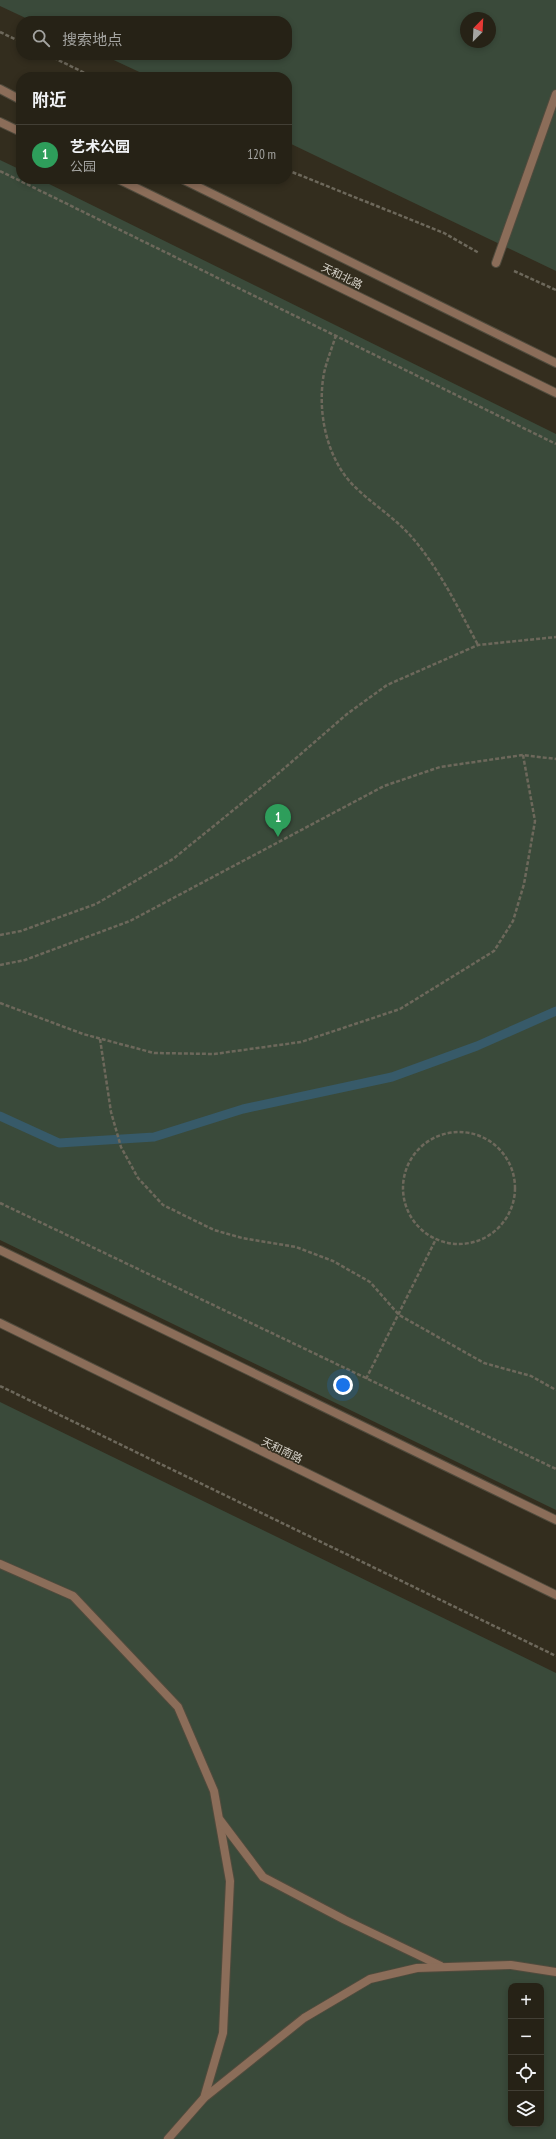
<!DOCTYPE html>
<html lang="zh">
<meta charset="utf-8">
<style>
:root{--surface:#262216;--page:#322f23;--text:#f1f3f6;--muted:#a4a4a1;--line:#423f35;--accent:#db2777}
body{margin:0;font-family:"PT Sans Narrow","Noto Sans SC",sans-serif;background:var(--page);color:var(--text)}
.controls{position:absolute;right:12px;bottom:12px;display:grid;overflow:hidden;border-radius:8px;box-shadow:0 2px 6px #0003}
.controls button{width:36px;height:36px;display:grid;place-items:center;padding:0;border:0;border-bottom:1px solid var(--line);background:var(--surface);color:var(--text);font:20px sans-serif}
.compass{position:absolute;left:460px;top:12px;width:36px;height:36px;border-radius:50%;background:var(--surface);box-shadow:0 2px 6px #0003;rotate:24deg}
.you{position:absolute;left:343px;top:1385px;width:14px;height:14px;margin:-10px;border:3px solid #fff;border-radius:50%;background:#1a73e8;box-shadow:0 0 0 6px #1a73e833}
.badge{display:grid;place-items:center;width:26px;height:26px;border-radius:50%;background:var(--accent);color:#fff;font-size:13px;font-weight:700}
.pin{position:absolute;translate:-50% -33px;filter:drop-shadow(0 1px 2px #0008)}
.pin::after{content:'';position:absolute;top:21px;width:14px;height:12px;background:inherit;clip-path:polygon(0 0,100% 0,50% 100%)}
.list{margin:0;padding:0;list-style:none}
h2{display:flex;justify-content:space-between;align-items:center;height:52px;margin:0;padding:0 16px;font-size:17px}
h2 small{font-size:13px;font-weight:400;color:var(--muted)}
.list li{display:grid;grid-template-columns:26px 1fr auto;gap:12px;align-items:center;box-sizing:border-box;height:60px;padding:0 16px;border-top:1px solid var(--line)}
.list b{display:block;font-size:15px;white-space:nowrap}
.list p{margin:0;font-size:13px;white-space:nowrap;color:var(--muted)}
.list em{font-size:13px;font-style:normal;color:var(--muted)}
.icon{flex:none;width:22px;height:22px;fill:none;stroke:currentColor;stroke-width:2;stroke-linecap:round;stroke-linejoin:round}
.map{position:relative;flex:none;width:556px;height:2139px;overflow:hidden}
.search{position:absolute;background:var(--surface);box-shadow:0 2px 6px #0003;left:16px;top:16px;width:276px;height:44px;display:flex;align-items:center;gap:10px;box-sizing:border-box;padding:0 14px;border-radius:16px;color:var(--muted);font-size:15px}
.panel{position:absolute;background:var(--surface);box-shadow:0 2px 6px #0003;left:16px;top:72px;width:276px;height:112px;border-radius:16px}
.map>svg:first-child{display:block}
.green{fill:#3a4a3a;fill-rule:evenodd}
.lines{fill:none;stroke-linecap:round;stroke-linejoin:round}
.stream{stroke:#375a69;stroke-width:9}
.service-casing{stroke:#504b3d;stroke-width:10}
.minor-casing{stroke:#504b3d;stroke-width:10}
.tertiary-casing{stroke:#504b3d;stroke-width:10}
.path{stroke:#6d685b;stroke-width:2.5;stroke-dasharray:4 2;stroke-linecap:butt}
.service{stroke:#8b6d59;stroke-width:8}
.minor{stroke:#8b6d59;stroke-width:8}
.tertiary{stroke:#8b6d59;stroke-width:8}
.labels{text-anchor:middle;stroke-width:3;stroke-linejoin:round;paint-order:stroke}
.street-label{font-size:11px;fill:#d6d2c9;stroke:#332d1e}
</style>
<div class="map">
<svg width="556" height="2139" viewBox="0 0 556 2139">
<rect width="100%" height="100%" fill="#332d1e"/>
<g class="green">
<path d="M 0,0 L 556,0 L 556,271 L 287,142 L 287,77 L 150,77 L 103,55 L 287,55 L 287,21 L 32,21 L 0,6 ZM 466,18 L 490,18 L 490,42 L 466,42 Z"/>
<polygon points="0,160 21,170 21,179 39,179 556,434 556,1510 0,1240"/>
<path d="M 0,1402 L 556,1673 L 556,2139 L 0,2139 ZM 511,1986 L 541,1986 L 541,2124 L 511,2124 Z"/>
</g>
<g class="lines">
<polyline class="stream" points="0,1116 59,1143 154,1137 243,1109 392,1077 477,1046 556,1011"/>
<defs>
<g id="service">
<polyline points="0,1564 73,1596 178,1707 214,1791 230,1881 223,2033 204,2098 168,2139"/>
<polyline points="220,1820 263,1877 345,1920 441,1966"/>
<polyline points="204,2098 304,2018 370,1979 417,1968 511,1965 556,1972"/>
</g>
<polyline id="minor" points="496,263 556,94"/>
<g id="tertiary">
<polyline points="0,89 21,100"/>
<polyline points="0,122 21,132"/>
<polyline points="118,179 556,393"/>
<polyline points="182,179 556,363"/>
<polyline points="0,1250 556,1520"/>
<polyline points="0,1323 556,1595"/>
</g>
</defs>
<use href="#service" class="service-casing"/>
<use href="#minor" class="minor-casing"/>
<use href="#tertiary" class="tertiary-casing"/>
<g class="path">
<polyline points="0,32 21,42"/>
<polyline points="48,55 93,77"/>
<polyline points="287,170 444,233 479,253"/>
<polyline points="0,171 556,444"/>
<polyline points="514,271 556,290"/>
<path d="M 336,335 C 332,348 327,360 324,373 C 317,411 326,458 354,486 C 371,503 392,516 409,534 C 438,566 457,606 478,645"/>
<polyline points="0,935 21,931 96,904 173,859 273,778 347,714 387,685 478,645 556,637"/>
<polyline points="0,965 25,960 130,921 384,786 440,767 523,755 556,759"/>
<polyline points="0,1003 83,1034 154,1053 214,1054 301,1042 400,1009 494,951 513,921 524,884 535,821 523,755"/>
<polyline points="100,1039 111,1112 121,1147 138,1178 163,1205 214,1230 242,1238 296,1247 333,1261 370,1282 399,1315 484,1363 531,1376 556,1390"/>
<circle cx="459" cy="1188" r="56"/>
<polyline points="0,1203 556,1469"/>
<polyline points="366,1379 436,1239"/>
<polyline points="0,1386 556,1656"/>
</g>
<use href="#service" class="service"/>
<use href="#minor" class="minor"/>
<use href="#tertiary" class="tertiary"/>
</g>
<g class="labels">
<g class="street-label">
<text transform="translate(342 276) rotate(26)" y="4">天和北路</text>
<text transform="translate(282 1450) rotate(26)" y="4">天和南路</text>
</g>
</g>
</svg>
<div class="controls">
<button>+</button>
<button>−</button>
<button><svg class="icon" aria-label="locate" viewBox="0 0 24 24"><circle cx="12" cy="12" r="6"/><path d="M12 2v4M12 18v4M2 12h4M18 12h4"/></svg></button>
<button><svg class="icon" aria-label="layers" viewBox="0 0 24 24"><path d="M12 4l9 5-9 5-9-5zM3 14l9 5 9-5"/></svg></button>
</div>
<svg class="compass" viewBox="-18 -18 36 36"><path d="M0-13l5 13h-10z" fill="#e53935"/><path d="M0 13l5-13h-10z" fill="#a4a4a1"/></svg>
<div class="you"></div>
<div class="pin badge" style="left:278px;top:837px;background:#2e9e5b">1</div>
<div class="search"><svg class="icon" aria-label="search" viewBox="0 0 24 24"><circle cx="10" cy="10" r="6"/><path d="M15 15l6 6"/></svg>搜索地点</div>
<section class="panel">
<h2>附近<small></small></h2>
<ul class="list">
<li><span class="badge" style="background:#2e9e5b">1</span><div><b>艺术公园</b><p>公园</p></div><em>120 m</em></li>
</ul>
</section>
</div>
